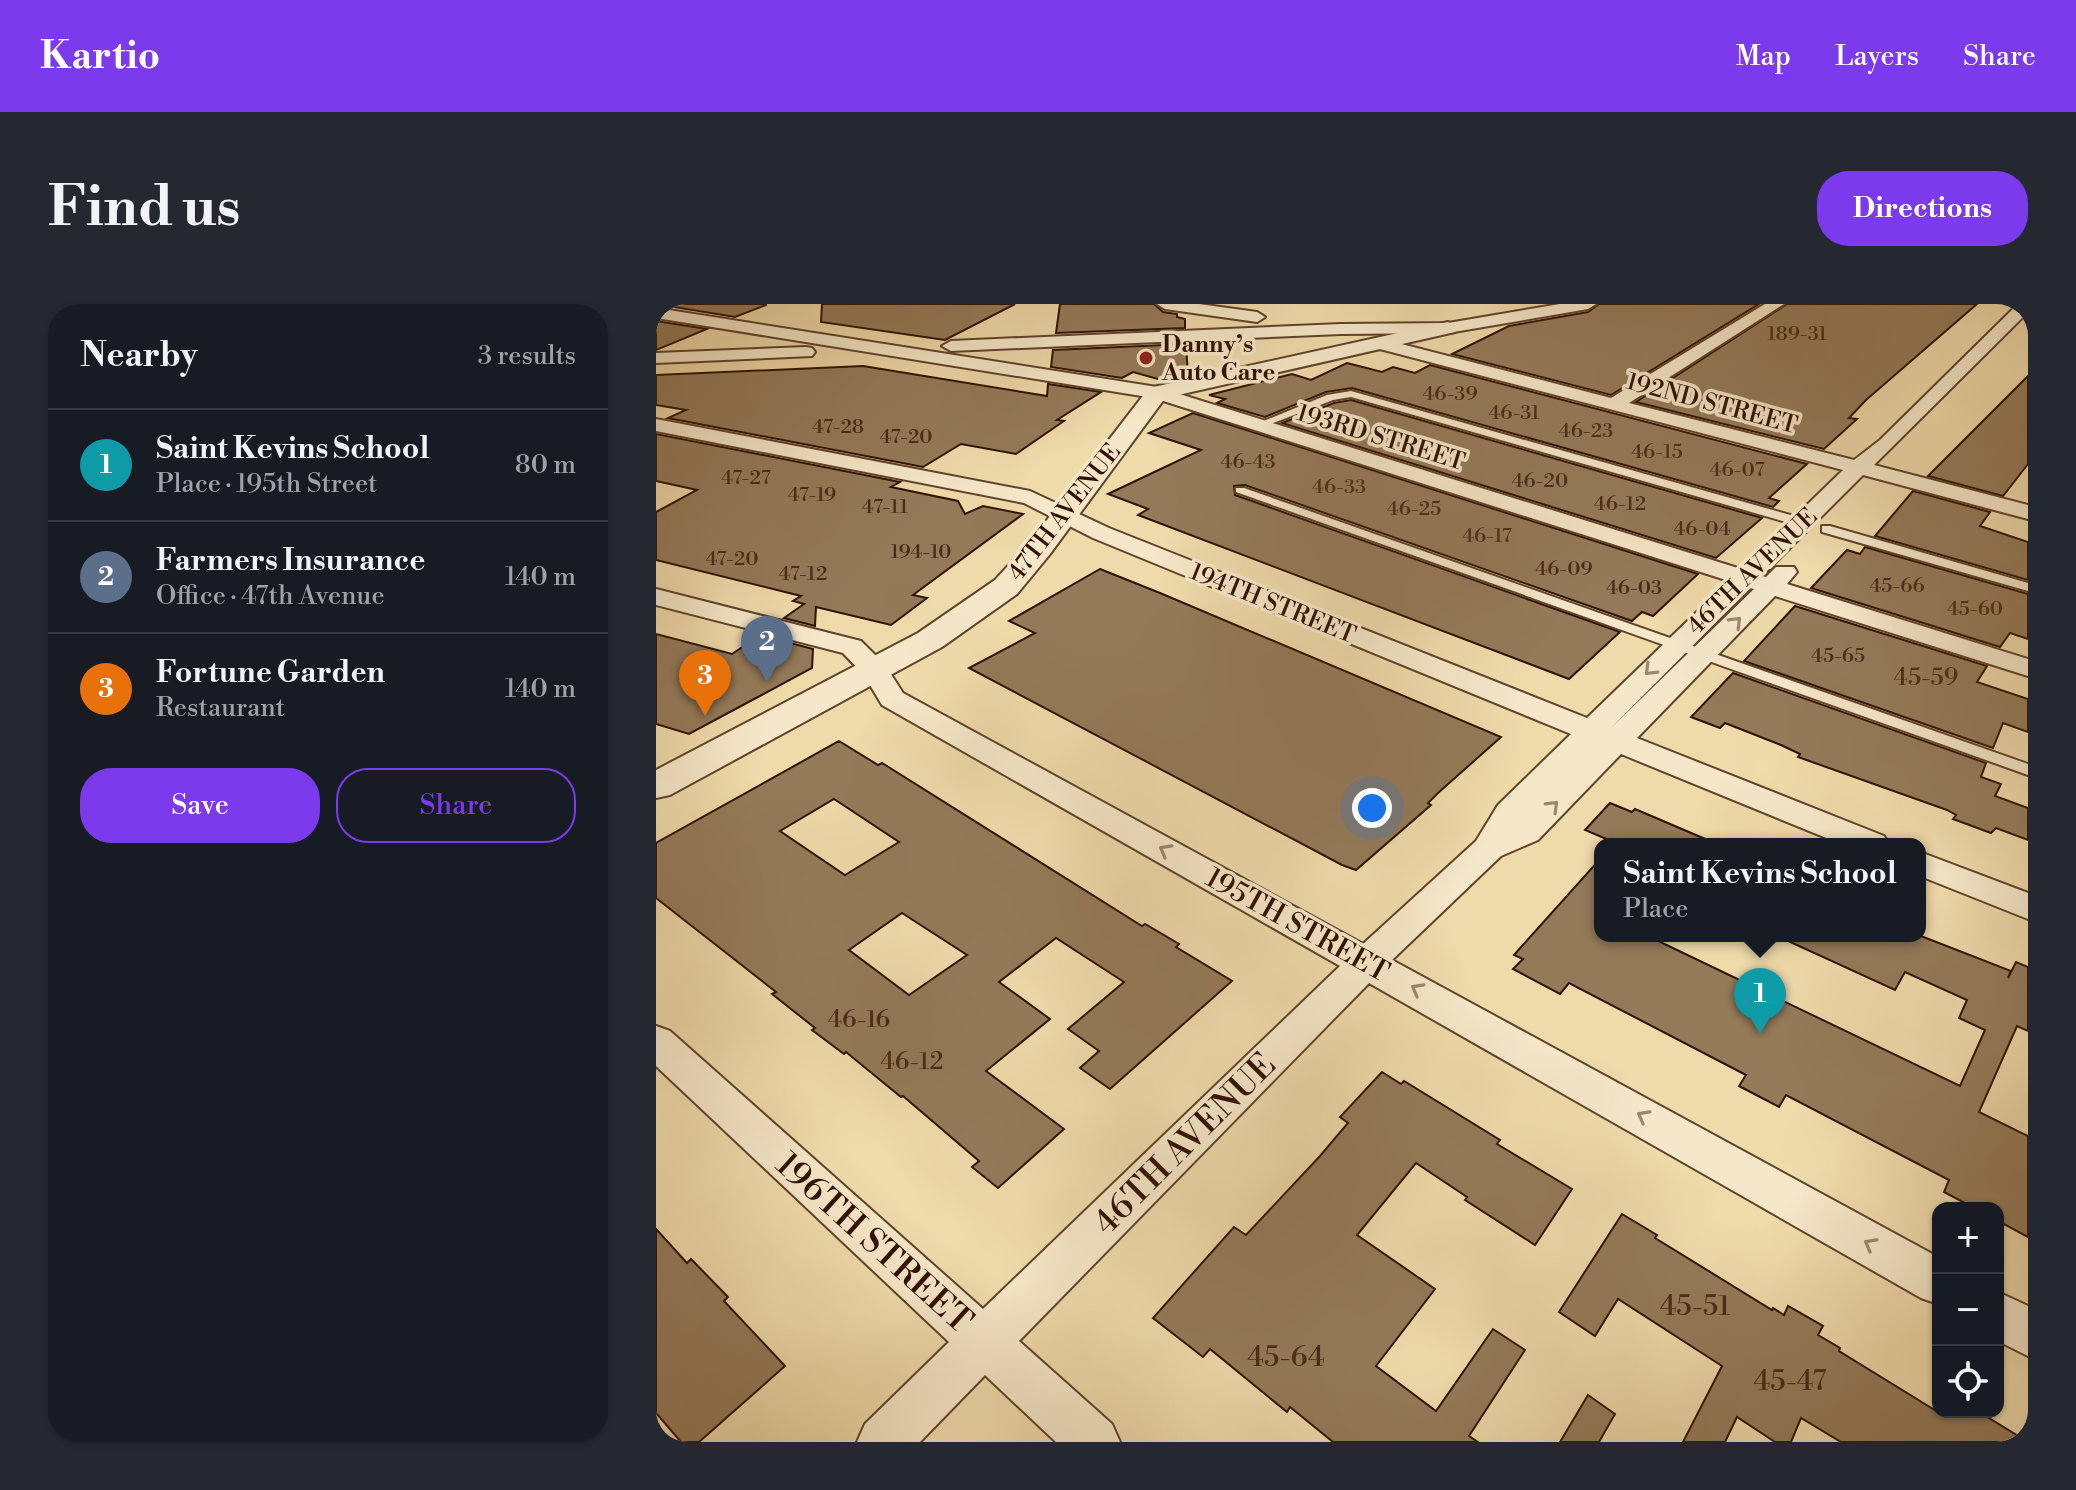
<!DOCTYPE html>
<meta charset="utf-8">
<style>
:root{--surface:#171b24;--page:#242831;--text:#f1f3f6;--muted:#9ea1a6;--line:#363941;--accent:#7c3aed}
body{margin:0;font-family:"Libre Bodoni",serif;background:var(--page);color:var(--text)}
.controls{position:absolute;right:24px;bottom:24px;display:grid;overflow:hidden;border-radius:16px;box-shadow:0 2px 6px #0004}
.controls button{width:72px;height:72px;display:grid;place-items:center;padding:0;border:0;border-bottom:2px solid var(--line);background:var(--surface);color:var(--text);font:40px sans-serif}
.you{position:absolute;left:716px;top:504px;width:28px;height:28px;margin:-20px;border:6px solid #fff;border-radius:50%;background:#1a73e8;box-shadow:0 0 0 12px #1a73e833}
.badge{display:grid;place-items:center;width:52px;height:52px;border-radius:50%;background:var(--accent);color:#fff;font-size:26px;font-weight:700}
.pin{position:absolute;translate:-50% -66px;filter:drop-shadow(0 2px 4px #0008)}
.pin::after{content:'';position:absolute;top:42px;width:28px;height:24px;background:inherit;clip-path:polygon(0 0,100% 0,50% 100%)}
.popup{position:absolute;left:938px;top:534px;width:332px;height:104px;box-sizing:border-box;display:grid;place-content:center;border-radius:16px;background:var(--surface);filter:drop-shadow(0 2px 6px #0005);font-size:26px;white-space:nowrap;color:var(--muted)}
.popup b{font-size:30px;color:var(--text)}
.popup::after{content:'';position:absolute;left:50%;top:100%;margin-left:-16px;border:16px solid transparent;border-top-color:var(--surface)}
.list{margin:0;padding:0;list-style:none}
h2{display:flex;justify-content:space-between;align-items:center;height:104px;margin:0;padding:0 32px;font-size:34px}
h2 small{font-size:26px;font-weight:400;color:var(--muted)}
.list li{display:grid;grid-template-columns:52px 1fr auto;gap:24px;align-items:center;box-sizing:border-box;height:112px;padding:0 32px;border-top:2px solid var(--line)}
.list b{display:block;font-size:30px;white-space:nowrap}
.list p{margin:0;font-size:26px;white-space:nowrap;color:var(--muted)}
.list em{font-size:26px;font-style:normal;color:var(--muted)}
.actions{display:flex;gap:16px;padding:24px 32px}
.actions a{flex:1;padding:18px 0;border:2px solid var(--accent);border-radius:32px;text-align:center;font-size:28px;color:var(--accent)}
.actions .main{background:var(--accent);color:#fff}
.icon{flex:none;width:44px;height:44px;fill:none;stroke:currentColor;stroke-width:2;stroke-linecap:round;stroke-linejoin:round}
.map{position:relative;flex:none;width:1372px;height:1138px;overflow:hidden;border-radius:32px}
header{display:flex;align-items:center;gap:48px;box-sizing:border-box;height:112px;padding:0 40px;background:var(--accent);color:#fff}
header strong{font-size:38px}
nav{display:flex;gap:44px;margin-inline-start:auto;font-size:28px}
.intro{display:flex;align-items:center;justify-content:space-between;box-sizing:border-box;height:192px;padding:0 48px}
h1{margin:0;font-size:56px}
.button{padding:20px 36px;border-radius:32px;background:var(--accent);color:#fff;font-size:28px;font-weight:700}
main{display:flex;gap:48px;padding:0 48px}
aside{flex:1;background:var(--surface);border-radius:32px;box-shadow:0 2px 6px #0004}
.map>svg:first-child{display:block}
.building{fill:#947a59;stroke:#311102;stroke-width:2;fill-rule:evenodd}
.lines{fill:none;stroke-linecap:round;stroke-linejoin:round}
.service-casing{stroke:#60432c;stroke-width:4}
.minor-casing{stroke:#60432c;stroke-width:4}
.tertiary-casing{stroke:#60432c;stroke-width:4}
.service{fill:#f5e7c8;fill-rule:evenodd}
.minor{fill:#f5e7c8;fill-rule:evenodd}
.tertiary{fill:#f5e7c8;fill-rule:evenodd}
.oneway{stroke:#9d876f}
.poi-dot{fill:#8f2418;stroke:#f5e7c8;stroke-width:3}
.labels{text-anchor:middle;stroke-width:7;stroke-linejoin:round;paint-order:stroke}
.far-number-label{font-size:20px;fill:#4a2b18}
.far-poi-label{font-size:24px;font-weight:bold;fill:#311102;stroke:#f5e7c8;text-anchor:start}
.far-street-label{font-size:24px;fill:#311102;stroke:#f5e7c8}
.number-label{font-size:24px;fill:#4a2b18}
.street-label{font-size:28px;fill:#311102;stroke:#f5e7c8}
.near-number-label{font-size:28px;fill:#4a2b18}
.near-street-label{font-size:34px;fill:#311102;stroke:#f5e7c8}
</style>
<header>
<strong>Kartio</strong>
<nav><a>Map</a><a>Layers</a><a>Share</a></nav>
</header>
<div class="intro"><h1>Find us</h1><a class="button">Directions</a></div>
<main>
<aside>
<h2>Nearby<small>3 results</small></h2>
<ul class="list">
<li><span class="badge" style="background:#0f9aa8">1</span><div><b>Saint Kevins School</b><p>Place · 195th Street</p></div><em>80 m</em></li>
<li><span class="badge" style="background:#5c6f8a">2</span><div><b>Farmers Insurance</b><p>Office · 47th Avenue</p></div><em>140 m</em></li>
<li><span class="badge" style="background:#e8710a">3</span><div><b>Fortune Garden</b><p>Restaurant</p></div><em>140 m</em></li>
</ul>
<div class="actions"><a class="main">Save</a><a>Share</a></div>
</aside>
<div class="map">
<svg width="1372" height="1138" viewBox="0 0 1372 1138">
<rect width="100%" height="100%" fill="#efdaaa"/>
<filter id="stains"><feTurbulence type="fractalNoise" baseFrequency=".0025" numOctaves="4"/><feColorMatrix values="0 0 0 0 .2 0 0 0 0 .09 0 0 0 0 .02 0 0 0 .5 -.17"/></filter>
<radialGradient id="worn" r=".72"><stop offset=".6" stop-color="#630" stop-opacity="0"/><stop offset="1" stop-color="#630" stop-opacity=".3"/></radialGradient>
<g class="building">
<polygon points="0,0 110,0 110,1 79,13"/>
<polygon points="166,0 359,0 289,36 165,18"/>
<polygon points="404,0 498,0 507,8 521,10 521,13 529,15 529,24 400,29"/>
<polygon points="943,0 1103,0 955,91 796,50 853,22 932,8"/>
<polygon points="1131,0 1321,0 1210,96 1193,114 1201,115 1168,145 980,98"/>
<polygon points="0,17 51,25 0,46"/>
<polygon points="530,40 532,72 509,77 477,68 466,74 395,63 397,46"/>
<polygon points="691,59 726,68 737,63 759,69 774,61 1151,160 1113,194 1123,197 1117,203 696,84 670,88 609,113 561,99 569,95 553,91 636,70 655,76"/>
<polygon points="207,62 391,92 392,80 445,88 401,116 408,117 360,150 305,140 267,163 12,114 30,106 0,101 0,71"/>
<polygon points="1372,72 1372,160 1347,192 1272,172"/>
<polygon points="695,96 1106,214 1060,254 626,119 678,99"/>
<polygon points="537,109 1042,270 997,312 986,308 976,317 589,181 578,182 579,191 964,328 913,375 482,211 492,205 452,190 545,146 493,129"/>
<polygon points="0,130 244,178 235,183 302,197 309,210 327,202 367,210 257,291 271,294 235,321 160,303 159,322 128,314 148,300 137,297 145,292 0,256 0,208 41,186 0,177"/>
<polygon points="1257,187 1334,208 1324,222 1372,238 1372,276 1219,232"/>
<polygon points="1209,243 1372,290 1372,335 1354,329 1344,343 1155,284 1191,246 1204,250"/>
<polygon points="444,265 504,289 845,433 782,489 772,499 775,501 700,566 686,561 313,364 379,329 353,317"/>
<polygon points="1139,302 1331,362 1321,378 1372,395 1372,428 1347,419 1337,444 1088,357"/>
<polygon points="0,330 76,350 104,331 157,345 156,364 33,430 0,420"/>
<polygon points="1077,369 1330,459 1325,473 1345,480 1339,492 1372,504 1372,536 1340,524 1335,529 1297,515 1300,511 1291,506 1142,453 1144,450 1125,441 1069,419 1064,424 1035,413"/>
<path d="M 183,437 L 222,461 L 226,459 L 486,622 L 489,620 L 523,640 L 520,643 L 576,677 L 454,785 L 424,764 L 443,747 L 412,725 L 468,678 L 400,634 L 343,678 L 394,715 L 330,767 L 408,825 L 342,884 L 316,863 L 323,857 L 247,792 L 245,793 L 190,748 L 188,750 L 156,726 L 159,724 L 116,690 L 120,688 L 0,594 L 0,539 ZM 178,495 L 243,538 L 189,571 L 124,527 ZM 246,609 L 311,651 L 253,691 L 193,646 Z"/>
<polygon points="954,499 976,508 979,505 1061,540 962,540 929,526"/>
<polygon points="944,555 944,632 992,632 1304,782 1329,726 1303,714 1311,696 1249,668 1239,686 1121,632 1265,632 1355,667 1352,674 1360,658 1372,663 1372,727 1361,722 1323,808 1372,832 1372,933 1342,917 1342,904 1318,904 1288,888 1293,876 1130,791 1123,803 1083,782 1090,771 913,679 904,690 857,665 867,655 858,651"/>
<polygon points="726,768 745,780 748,777 844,836 841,840 916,885 879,941 809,896 811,893 760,859 701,931 779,985 720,1062 780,1107 837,1025 869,1046 813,1132 822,1138 677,1138 634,1103 631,1108 554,1045 547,1053 497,1014 578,923 590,931 664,852 692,819 684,813"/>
<polygon points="966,910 1001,931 999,934 1116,1006 1117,1004 1128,1011 1132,1002 1167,1022 1162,1031 1184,1044 1183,1047 1282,1108 1323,1108 1372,1138 1185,1138 1145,1114 1135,1138 1119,1138 1081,1113 1069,1138 1027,1138 1066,1062 962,995 939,1032 903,1008"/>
<polygon points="0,925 31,959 35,955 72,993 68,997 129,1062 43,1138 25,1138 0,1109"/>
<polygon points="932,1091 959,1110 943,1138 904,1138"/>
</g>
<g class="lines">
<defs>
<g id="service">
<polygon points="695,87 1152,216 1154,219 1144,222 695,93 677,96 607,123 598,121 671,91"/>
<polygon points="580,184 588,184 1372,460 1372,471 580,188"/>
<polygon points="1166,222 1174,222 1372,279 1372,287 1166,228"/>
</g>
<g id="minor">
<polygon points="501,0 543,0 601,8 609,13 601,18 509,5"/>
<polygon points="904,0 940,0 932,5 792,29 685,30 295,47 286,42 295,37 685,20 792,19"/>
<path d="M 1109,0 L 1128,0 L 973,99 L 1198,156 L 1224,136 L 1362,0 L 1372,0 L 1372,8 L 1218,161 L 1372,201 L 1372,215 L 1207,171 L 1106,272 L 1110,273 L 1120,263 L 1138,263 L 1141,268 L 1131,280 L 1372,355 L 1372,372 L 1119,292 L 981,434 L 1228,532 L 1233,540 L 1185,540 L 965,450 L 882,536 L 845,552 L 736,656 L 1282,953 L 1282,1000 L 1265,994 L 713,679 L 363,1037 L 456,1120 L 464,1138 L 400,1138 L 329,1071 L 264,1138 L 201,1138 L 209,1120 L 293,1038 L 0,762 L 0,722 L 14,727 L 327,1005 L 684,662 L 226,401 L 208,371 L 187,349 L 0,301 L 0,285 L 205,337 L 229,361 L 247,389 L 707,640 L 820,537 L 842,501 L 915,430 L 437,234 L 368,199 L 0,127 L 0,115 L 374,187 L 453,224 L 931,414 L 1073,277 L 498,94 L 0,14 L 0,4 L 501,83 L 1085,265 L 1187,166 L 720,44 L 717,40 L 726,35 L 955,94 ZM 1094,284 L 1098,285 L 955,424 Z"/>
<polygon points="150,43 156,44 159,48 156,52 0,59 0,49"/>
<polygon points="1264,548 1372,589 1372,615 1264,572"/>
<polygon points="1342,988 1372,1002 1372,1052 1342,1037"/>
</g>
<polygon id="tertiary" points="792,18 802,24 799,28 509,94 394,250 361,290 286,343 14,491 0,494 0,466 262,329 339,276 374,238 493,84"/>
</defs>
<use href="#service" class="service-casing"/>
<use href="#minor" class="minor-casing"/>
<use href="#tertiary" class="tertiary-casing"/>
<use href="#service" class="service"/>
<use href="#minor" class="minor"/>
<use href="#tertiary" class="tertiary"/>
</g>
<defs><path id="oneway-chevron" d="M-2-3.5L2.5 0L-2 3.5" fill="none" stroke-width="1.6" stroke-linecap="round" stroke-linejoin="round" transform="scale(2)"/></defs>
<g class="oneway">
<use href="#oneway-chevron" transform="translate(1080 318) rotate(-45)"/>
<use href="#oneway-chevron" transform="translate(994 366) rotate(135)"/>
<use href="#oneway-chevron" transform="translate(897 502) rotate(-45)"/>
<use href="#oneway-chevron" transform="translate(509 546) rotate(-151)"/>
<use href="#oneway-chevron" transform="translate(761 685) rotate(-151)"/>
<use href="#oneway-chevron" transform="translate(987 812) rotate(-151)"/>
<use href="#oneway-chevron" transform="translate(1214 940) rotate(-151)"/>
</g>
<circle class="poi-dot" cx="490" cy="54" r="8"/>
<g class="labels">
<g class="far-number-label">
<text x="1141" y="36">189-31</text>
<text x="794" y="96">46-39</text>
<text x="858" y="115">46-31</text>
<text x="182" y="129">47-28</text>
<text x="930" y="133">46-23</text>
<text x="250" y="139">47-20</text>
<text x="1001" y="154">46-15</text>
<text x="592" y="164">46-43</text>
<text x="1081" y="172">46-07</text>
<text x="90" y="180">47-27</text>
<text x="884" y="183">46-20</text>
<text x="683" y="189">46-33</text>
<text x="156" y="197">47-19</text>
<text x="964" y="206">46-12</text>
<text x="229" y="209">47-11</text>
<text x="758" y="211">46-25</text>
<text x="1046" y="231">46-04</text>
<text x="831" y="238">46-17</text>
<text x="265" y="254">194-10</text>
<text x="76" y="261">47-20</text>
<text x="908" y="271">46-09</text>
<text x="147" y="276">47-12</text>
<text x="1241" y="288">45-66</text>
<text x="978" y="290">46-03</text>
<text x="1319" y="311">45-60</text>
<text x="1182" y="358">45-65</text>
</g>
<g class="far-poi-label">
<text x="506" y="48">Danny’s<tspan x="506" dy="28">Auto Care</tspan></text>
</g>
<g class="far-street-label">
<text transform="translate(1056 99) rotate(15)" y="8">192ND STREET</text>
<text transform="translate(725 133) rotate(17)" y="8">193RD STREET</text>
<text transform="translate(408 208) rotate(-52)" y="8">47TH AVENUE</text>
<text transform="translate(1096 267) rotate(-44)" y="8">46TH AVENUE</text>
<text transform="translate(617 299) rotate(22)" y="8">194TH STREET</text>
</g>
<g class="number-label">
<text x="1270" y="381">45-59</text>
<text x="203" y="723">46-16</text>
<text x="256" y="765">46-12</text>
</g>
<g class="street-label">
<text transform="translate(642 620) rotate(29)" y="10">195TH STREET</text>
</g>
<g class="near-number-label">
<text x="1039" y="1011">45-51</text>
<text x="630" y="1062">45-64</text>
<text x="1134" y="1086">45-47</text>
</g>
<g class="near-street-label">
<text transform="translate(528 839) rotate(-45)" y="12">46TH AVENUE</text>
<text transform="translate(219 938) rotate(42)" y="12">196TH STREET</text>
</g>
</g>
<rect width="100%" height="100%" filter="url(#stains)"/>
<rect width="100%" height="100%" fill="url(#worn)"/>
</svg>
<div class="controls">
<button>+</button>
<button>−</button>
<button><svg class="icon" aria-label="locate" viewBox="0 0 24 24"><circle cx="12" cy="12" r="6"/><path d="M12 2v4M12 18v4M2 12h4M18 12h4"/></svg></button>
</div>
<div class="you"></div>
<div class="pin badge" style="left:1104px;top:730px;background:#0f9aa8">1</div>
<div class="popup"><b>Saint Kevins School</b>Place</div>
<div class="pin badge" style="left:111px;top:378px;background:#5c6f8a">2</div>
<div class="pin badge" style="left:49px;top:412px;background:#e8710a">3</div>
</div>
</main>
